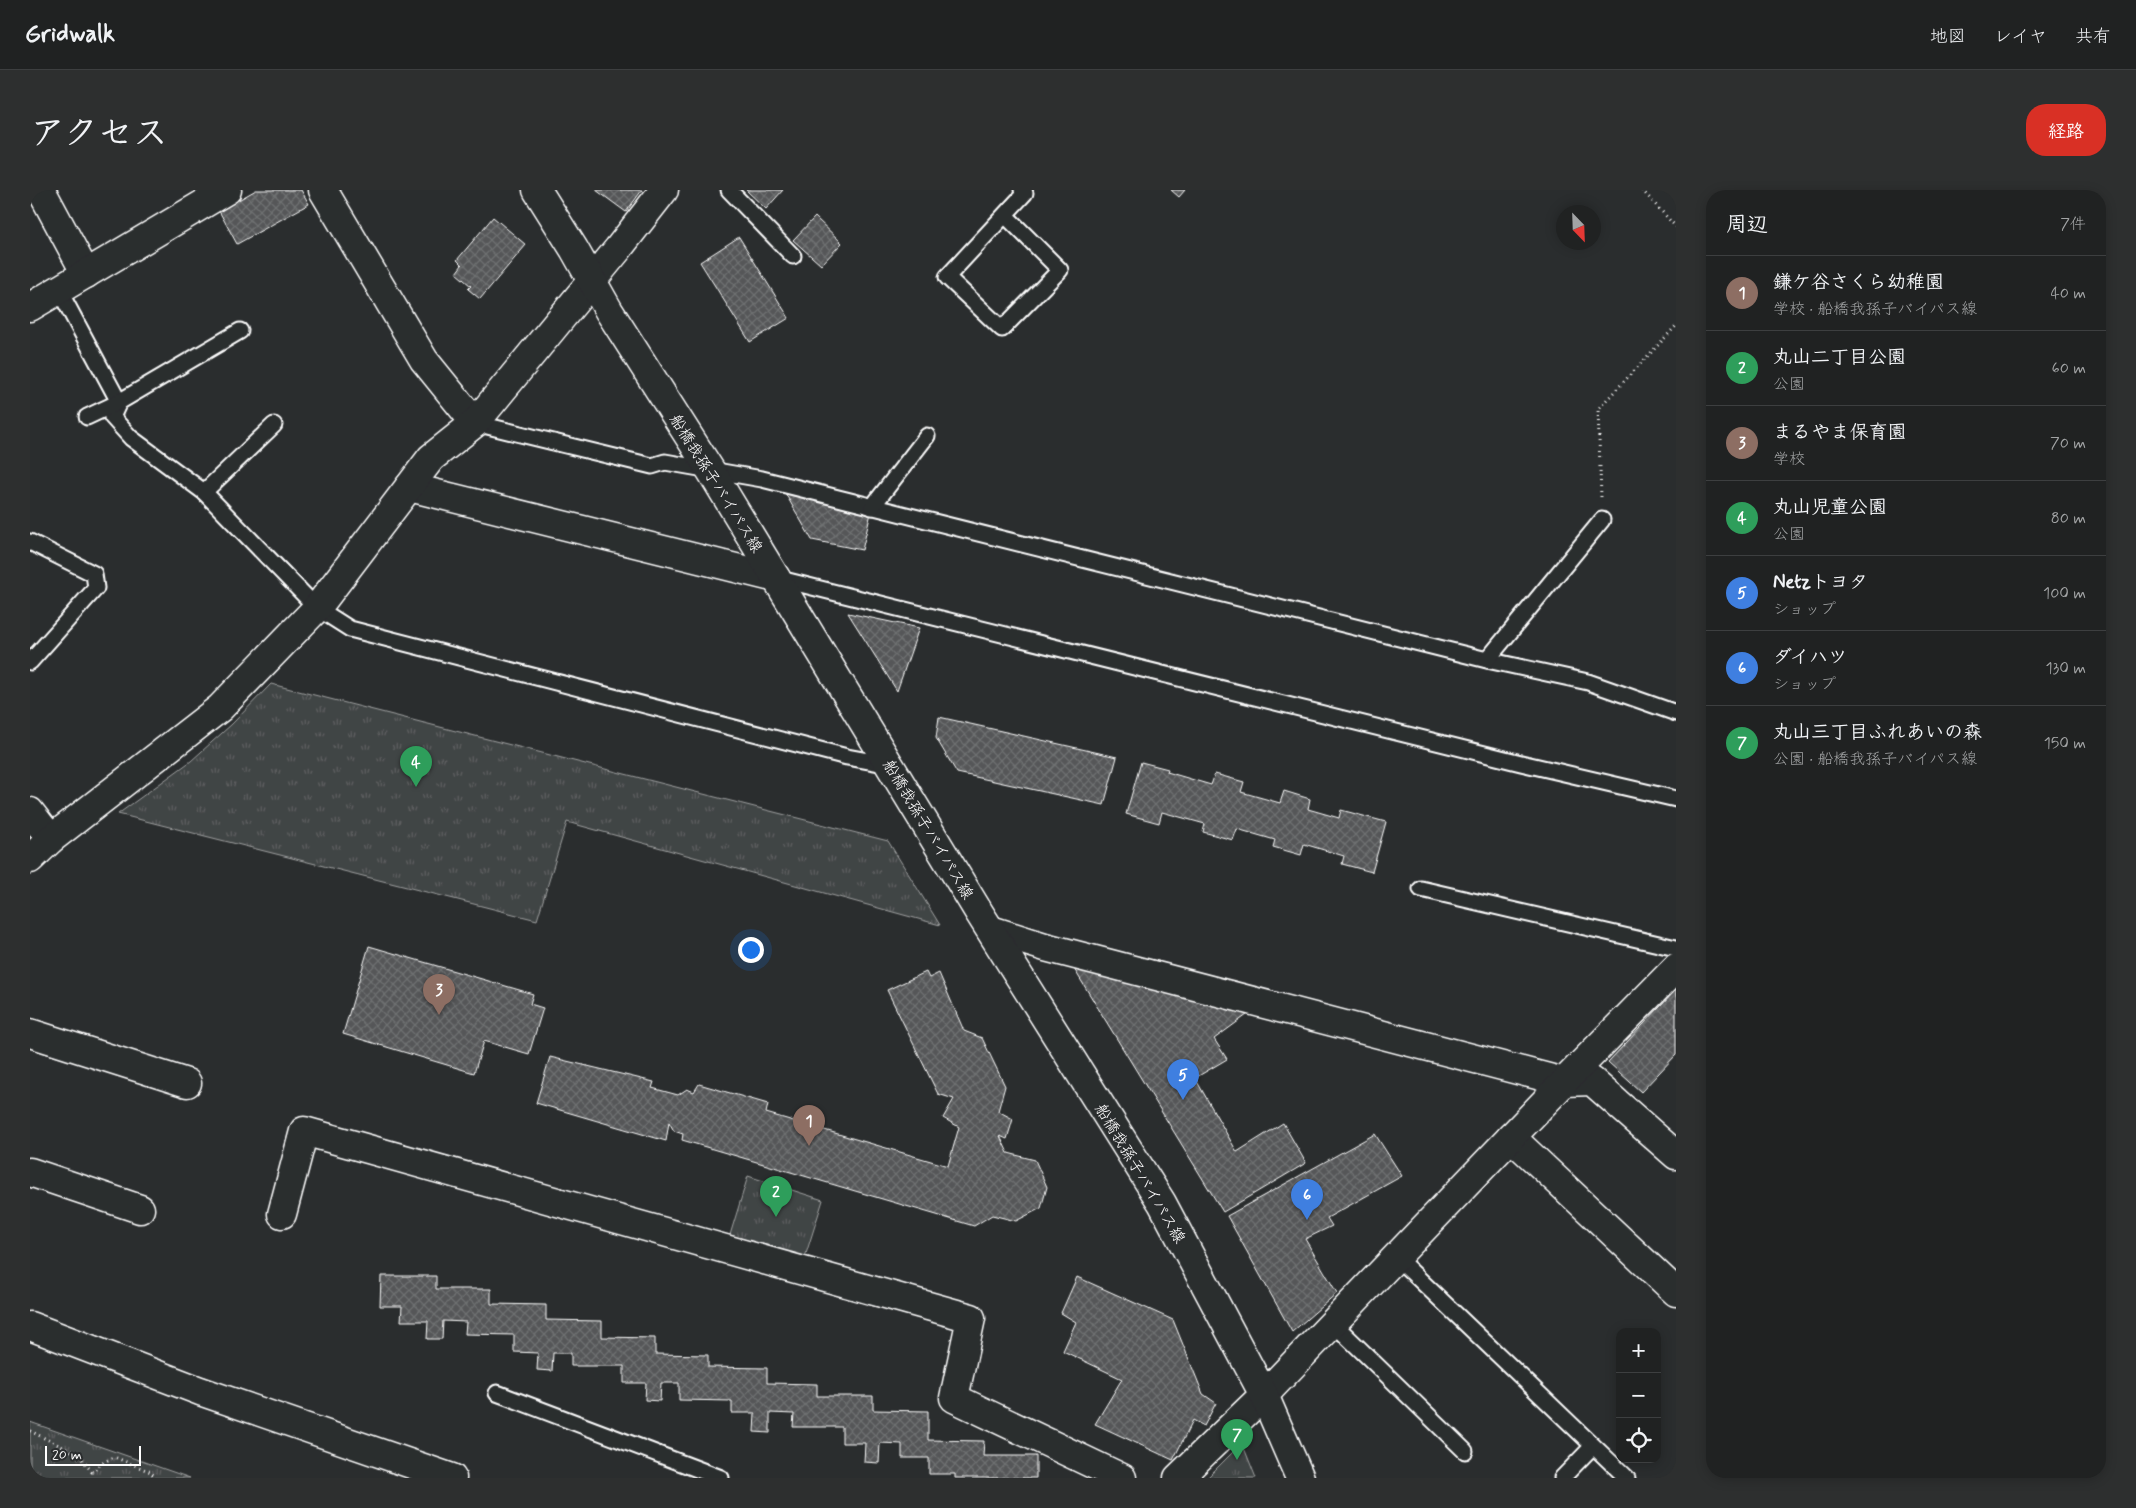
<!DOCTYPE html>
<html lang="ja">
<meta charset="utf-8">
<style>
:root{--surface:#202222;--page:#2d2f2f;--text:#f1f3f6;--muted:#a2a4a5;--line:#3d3f40;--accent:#d93025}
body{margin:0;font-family:Mynerve,"Klee One",sans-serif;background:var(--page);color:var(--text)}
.controls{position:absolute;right:15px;bottom:15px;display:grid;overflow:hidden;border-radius:10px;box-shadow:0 2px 12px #0003}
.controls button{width:45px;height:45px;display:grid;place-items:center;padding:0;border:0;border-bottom:1px solid var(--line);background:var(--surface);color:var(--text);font:25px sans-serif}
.compass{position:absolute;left:1526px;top:15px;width:45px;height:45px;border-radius:50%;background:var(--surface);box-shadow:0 2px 12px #0003;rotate:157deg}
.scale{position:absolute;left:15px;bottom:12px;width:96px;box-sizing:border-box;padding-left:5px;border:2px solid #fff;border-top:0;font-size:14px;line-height:18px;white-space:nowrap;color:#fff;-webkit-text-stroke:4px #2a2d2e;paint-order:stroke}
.you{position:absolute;left:720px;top:759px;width:18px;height:18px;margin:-12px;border:4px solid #fff;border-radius:50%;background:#1a73e8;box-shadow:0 0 0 8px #1a73e833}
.badge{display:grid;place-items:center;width:32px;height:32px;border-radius:50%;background:var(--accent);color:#fff;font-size:16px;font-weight:700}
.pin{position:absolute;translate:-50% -41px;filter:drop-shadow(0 1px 2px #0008)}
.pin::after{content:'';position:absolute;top:26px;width:18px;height:15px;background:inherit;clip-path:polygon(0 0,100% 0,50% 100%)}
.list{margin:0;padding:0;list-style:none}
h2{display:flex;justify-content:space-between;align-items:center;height:65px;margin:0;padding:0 20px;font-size:21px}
h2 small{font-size:16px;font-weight:400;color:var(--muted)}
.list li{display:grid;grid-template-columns:32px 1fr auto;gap:15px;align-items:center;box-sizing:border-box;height:75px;padding:0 20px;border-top:1px solid var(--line)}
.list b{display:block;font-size:19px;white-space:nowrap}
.list p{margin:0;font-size:16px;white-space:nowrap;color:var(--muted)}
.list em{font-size:16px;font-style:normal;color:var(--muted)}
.icon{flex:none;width:28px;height:28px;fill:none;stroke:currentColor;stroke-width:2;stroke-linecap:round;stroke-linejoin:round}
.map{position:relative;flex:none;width:1646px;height:1288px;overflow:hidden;border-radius:20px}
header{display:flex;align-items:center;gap:30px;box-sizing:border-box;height:70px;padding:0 25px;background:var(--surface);border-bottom:1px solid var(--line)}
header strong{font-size:24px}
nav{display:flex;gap:28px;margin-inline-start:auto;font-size:18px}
.intro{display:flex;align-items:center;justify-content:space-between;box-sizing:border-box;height:120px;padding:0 30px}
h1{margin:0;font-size:35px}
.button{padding:12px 22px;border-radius:20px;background:var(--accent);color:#fff;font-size:18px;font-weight:700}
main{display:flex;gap:30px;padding:0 30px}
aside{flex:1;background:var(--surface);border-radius:20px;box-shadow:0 2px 12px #0003}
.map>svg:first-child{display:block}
.park{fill:url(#park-tufts);stroke:#a0a2a2}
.building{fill:url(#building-cross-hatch);stroke:#fff}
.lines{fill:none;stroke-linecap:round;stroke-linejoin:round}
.service-casing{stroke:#fff;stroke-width:19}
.minor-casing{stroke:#fff;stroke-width:31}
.tertiary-casing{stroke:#fff;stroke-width:31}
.path{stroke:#fff;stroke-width:3;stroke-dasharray:1 4;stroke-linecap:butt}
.service{stroke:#2a2d2e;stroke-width:15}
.minor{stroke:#2a2d2e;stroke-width:28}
.tertiary{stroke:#2a2d2e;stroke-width:28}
.labels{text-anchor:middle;stroke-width:4;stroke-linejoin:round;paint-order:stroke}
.street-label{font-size:16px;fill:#fff;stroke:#2a2d2e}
</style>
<header>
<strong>Gridwalk</strong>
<nav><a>地図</a><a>レイヤ</a><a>共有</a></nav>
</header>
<div class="intro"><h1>アクセス</h1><a class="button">経路</a></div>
<main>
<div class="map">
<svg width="1646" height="1288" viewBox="0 0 1646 1288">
<defs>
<pattern id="park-tufts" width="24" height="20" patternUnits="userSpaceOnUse" patternTransform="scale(1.25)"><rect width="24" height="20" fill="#414445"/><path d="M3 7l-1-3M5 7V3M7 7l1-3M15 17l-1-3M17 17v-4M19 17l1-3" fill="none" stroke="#5e6061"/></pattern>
<pattern id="building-cross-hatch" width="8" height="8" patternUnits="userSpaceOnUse" patternTransform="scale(1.25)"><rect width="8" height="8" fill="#555758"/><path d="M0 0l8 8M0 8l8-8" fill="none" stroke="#6e7071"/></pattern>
</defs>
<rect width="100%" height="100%" fill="#2a2d2e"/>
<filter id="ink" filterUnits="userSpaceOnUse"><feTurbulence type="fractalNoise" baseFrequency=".02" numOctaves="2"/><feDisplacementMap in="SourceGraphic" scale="10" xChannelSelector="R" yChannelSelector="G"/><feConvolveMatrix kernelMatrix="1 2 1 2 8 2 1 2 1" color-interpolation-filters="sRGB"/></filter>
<g filter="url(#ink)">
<g class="park">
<polygon points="241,494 858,651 910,735 537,632 507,730 88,624 161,571 202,534"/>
<polygon points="718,986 793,1010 775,1067 700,1045"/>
<polygon points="0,1232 160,1288 0,1288"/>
<polygon points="1212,1253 1226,1288 1177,1288"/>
</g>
<g class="building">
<polygon points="226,0 271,0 279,14 207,54 189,21"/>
<polygon points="566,0 612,0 596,22"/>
<polygon points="716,0 753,0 736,19"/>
<polygon points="1141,0 1155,0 1149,7"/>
<polygon points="463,27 496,55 450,109 438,99 441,96 426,83 432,75 427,70"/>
<polygon points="785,27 812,53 791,75 763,50"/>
<polygon points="709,47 759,128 720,152 670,72"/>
<polygon points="755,303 841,323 832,360 782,350"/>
<polygon points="818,423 889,438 867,501"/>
<polygon points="909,527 1087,567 1074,615 927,583 906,548"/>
<polygon points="1111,572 1138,579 1137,582 1181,595 1185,584 1214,592 1211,602 1250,613 1254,601 1280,609 1278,619 1309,628 1311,620 1356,632 1342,682 1312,674 1314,666 1274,654 1271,665 1243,657 1245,650 1207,639 1203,650 1173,642 1175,634 1132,622 1129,633 1096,624"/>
<polygon points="339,756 503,804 500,814 513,818 499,864 454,851 444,883 313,844"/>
<polygon points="1041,774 1221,822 1184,849 1197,869 1165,888 1207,962 1253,933 1276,973 1193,1022"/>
<polygon points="896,782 899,788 909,783 934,841 952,848 975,896 968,921 983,929 977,949 970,946 978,963 1005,970 1017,997 1011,1018 986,1031 962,1025 944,1036 652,950 653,944 644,941 639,932 636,951 506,913 520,867 624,892 622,898 648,905 657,899 664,902 669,894 738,914 736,923 918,976 929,937 913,928 924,909 908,904 857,800"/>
<polygon points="1646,800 1646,865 1611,902 1578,872"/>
<polygon points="1345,944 1372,986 1297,1028 1302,1036 1275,1049 1307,1103 1262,1142 1197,1026"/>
<polygon points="351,1086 406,1086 406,1099 461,1099 461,1114 516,1115 516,1130 572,1131 572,1147 625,1148 625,1164 678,1165 678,1177 737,1178 737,1193 787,1194 787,1206 843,1206 843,1220 898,1221 898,1250 954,1251 953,1266 1006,1266 1006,1288 925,1288 925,1284 899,1284 899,1268 872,1268 872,1254 850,1253 849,1273 834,1272 835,1253 812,1253 812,1237 763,1237 764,1224 740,1223 740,1243 724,1242 725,1223 702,1223 702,1211 649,1210 649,1193 631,1193 630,1211 615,1210 616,1193 594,1193 594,1176 541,1176 541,1163 523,1163 522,1181 507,1180 508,1163 484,1162 484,1145 435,1144 436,1132 413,1131 412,1149 397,1149 398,1131 371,1131 372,1116 350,1116"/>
<polygon points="1047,1087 1143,1130 1173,1204 1186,1213 1174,1236 1163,1230 1143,1270 1065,1234 1092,1189 1033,1161 1046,1132 1031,1123"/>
</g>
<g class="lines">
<defs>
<g id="service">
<polyline points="699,0 763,66"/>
<polyline points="975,25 1030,80 972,139 917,87 995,3 992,0"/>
<polyline points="29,100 89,212 82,227 101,248 174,302 287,418 320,439 817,567 860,575"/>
<polyline points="57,227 89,212 210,141"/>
<polyline points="445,233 622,276 635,272 732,289 1457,470 1558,492 1646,523"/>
<polyline points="174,302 244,235"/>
<polyline points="842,317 897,246"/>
<polyline points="0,352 64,384 66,398 0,472"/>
<polyline points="746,388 1491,573 1646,609"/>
<polyline points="1457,470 1572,330"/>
<polyline points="1391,699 1646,758"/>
<polyline points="1366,1067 1597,1288"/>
<polyline points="1303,1133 1435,1261"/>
<polyline points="467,1203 691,1288"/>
<polyline points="1532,1288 1563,1256"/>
</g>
<g id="minor">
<polyline points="11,0 56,84"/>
<polyline points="293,0 394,170 445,233"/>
<polyline points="0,117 197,0"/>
<polyline points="379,297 746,388"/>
<polyline points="0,622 21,649"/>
<polyline points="0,669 21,649 190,518 287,418 401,268 445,233 588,59 634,0"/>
<polyline points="961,740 1015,757 1534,892 1562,891 1646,965"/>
<polyline points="0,843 157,893"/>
<polyline points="1481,947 1646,1102"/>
<polyline points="0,982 110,1019"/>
<polyline points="252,1024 274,941 941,1128 924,1208 1092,1288"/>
<polyline points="0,1136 170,1201 422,1288"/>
<polyline points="1148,1288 1234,1205 1534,892 1646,778"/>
</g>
<polyline id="tertiary" points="507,0 544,59 579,121 681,281 950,724 1132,1013 1234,1205 1270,1288"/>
</defs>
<use href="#service" class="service-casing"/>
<use href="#minor" class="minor-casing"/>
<use href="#tertiary" class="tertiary-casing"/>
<g class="path">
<polyline points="1612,0 1646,37"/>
<polyline points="1571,307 1568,219 1646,136"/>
<polyline points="0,1241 49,1265 62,1282 74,1272 84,1267 121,1282 125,1288"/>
</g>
<use href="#service" class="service"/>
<use href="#minor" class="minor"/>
<use href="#tertiary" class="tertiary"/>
</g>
</g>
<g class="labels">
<g class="street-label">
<text transform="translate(687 293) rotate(58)" y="6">船橋我孫子バイパス線</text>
<text transform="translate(899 639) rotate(59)" y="6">船橋我孫子バイパス線</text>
<text transform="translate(1111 983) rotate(59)" y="6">船橋我孫子バイパス線</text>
</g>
</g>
</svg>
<div class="controls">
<button>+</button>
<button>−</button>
<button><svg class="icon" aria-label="locate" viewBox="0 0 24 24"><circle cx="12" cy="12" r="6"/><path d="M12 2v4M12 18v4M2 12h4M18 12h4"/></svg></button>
</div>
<svg class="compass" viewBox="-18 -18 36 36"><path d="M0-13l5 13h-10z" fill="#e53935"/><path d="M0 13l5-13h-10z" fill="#a2a4a5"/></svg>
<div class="scale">20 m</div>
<div class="you"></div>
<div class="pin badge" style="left:779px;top:956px;background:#8d6e63">1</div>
<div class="pin badge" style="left:746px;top:1027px;background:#2e9e5b">2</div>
<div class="pin badge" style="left:409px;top:825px;background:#8d6e63">3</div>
<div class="pin badge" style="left:386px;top:597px;background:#2e9e5b">4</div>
<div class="pin badge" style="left:1153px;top:910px;background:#3f7fe0">5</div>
<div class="pin badge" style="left:1277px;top:1030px;background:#3f7fe0">6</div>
<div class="pin badge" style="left:1207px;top:1270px;background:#2e9e5b">7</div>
</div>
<aside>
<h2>周辺<small>7件</small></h2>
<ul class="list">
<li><span class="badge" style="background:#8d6e63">1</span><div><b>鎌ケ谷さくら幼稚園</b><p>学校 · 船橋我孫子バイパス線</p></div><em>40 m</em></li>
<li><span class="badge" style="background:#2e9e5b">2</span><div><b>丸山二丁目公園</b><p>公園</p></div><em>60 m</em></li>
<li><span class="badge" style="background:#8d6e63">3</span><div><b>まるやま保育園</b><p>学校</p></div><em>70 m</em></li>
<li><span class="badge" style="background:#2e9e5b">4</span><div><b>丸山児童公園</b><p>公園</p></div><em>80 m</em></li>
<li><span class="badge" style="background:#3f7fe0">5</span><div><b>Netzトヨタ</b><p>ショップ</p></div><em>100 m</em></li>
<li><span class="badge" style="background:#3f7fe0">6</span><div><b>ダイハツ</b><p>ショップ</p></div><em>130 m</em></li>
<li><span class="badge" style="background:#2e9e5b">7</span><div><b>丸山三丁目ふれあいの森</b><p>公園 · 船橋我孫子バイパス線</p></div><em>150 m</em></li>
</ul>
</aside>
</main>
